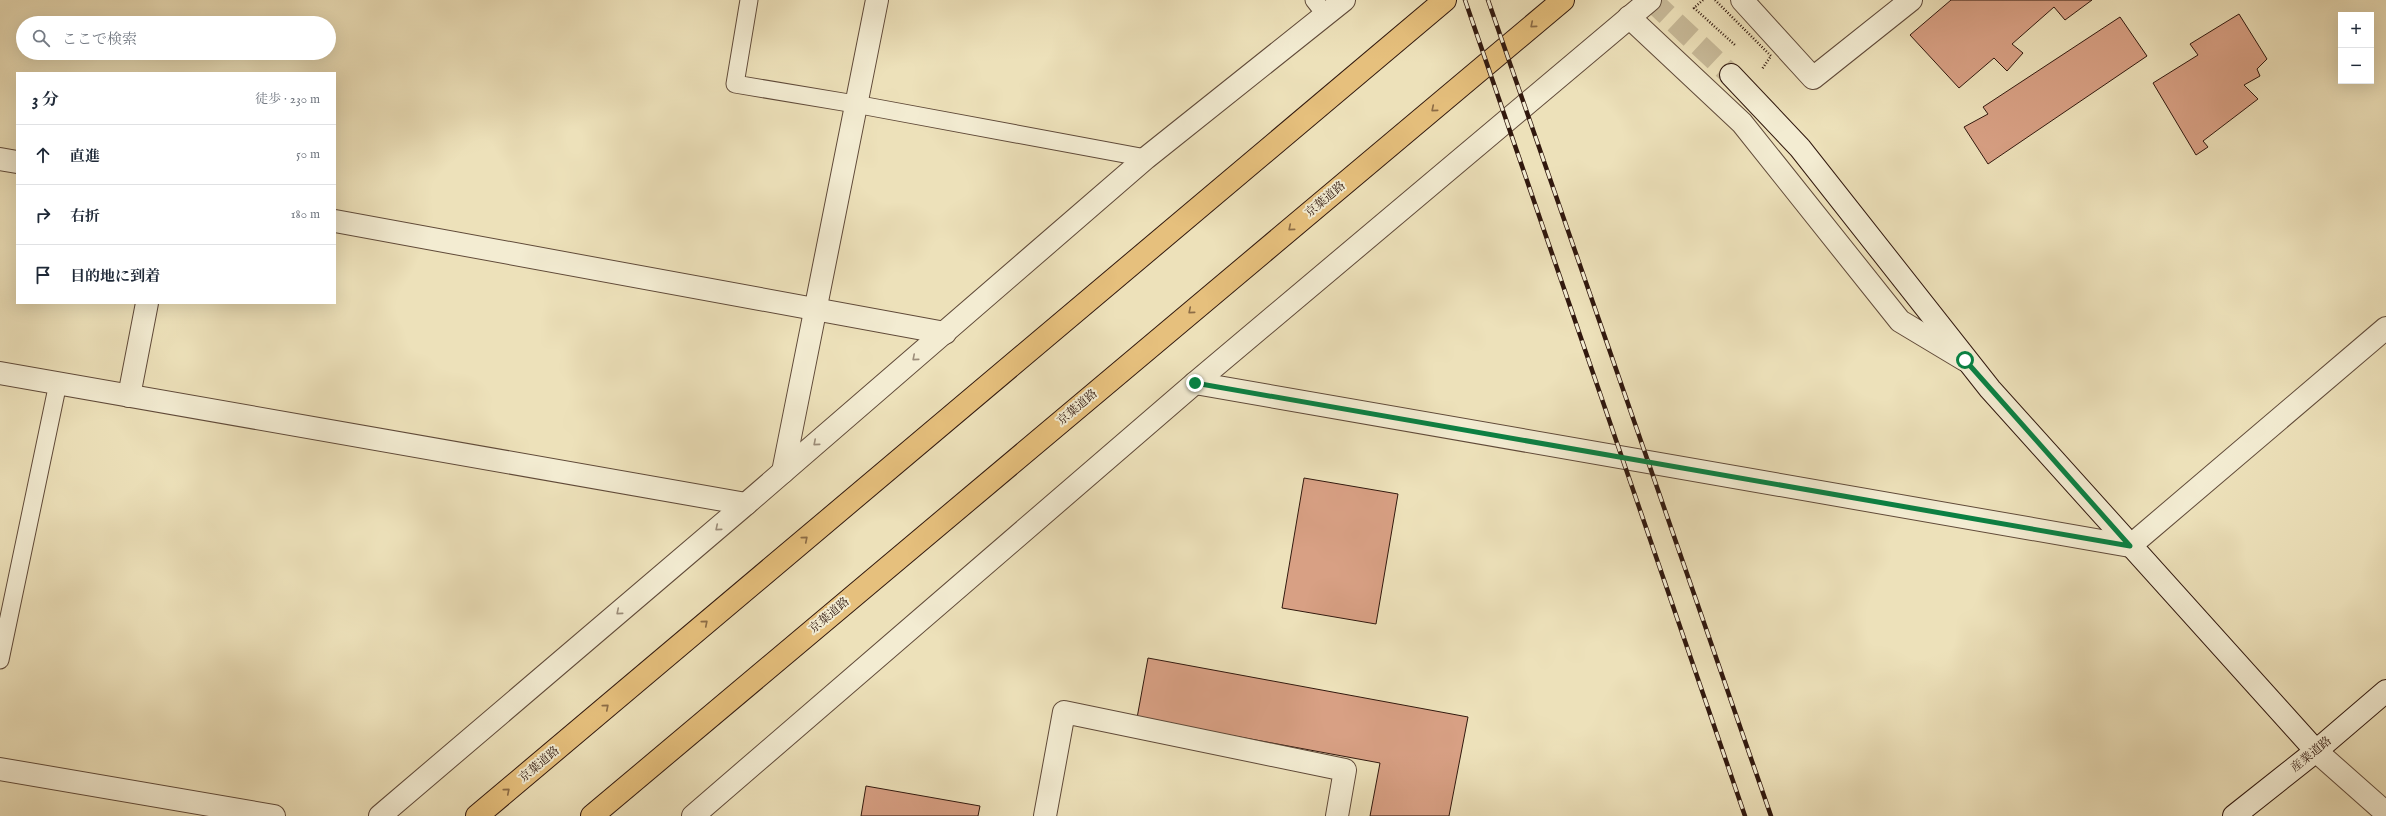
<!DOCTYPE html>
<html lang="ja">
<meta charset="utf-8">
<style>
:root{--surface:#fff;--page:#f2f2f3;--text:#1f2937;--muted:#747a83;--line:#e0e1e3}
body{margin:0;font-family:"IM FELL English","Noto Serif JP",serif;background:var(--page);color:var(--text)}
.controls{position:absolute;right:12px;top:12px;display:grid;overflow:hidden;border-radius:0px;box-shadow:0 4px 16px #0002}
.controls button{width:36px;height:36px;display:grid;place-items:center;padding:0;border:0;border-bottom:1px solid var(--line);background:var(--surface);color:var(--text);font:20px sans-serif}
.stop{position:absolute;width:12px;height:12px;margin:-9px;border:3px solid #0b8043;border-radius:50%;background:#fff}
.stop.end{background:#0b8043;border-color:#fff;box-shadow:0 1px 4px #0008}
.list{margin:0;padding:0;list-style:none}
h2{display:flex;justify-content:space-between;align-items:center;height:52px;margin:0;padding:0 16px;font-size:17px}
h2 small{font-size:13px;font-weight:400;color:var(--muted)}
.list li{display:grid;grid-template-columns:26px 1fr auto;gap:12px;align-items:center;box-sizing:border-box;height:60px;padding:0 16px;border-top:1px solid var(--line)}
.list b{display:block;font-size:15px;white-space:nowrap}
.list em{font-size:13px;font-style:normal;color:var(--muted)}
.icon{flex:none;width:22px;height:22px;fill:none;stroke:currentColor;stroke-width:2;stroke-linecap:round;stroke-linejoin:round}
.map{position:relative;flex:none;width:2386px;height:816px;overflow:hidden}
.search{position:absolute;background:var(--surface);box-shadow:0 4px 16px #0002;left:16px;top:16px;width:320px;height:44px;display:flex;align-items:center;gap:10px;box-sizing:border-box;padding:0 14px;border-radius:22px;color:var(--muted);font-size:15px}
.panel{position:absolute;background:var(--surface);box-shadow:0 4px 16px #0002;left:16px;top:72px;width:320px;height:232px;border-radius:0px}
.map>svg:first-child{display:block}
.building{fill:#d8a084;stroke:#31180e}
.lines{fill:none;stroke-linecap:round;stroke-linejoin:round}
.street-tunnel{stroke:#c7b998;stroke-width:22;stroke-dasharray:22 11;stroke-linecap:butt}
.lane-casing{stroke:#604a39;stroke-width:19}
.street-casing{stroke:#604a39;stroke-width:24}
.secondary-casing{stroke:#31180e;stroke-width:24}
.highway-casing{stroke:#31180e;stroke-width:24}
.path{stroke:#31180e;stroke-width:2.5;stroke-dasharray:1 2;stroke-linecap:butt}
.lane{stroke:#f3ecd2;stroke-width:17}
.street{stroke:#f3ecd2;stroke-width:22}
.secondary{stroke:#f3ecd2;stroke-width:22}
.highway{stroke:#e6c07d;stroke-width:22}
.rail-casing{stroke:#31180e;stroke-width:4.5}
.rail{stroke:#f3ecd2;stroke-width:3;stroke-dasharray:9;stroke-linecap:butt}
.path-bridge{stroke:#31180e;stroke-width:2.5;stroke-dasharray:1 2;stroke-linecap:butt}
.oneway{stroke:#8c6c46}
.oneway2{stroke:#9c8d7a}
.route{stroke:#0b8043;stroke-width:5}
.labels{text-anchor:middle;stroke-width:4;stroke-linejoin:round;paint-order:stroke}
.street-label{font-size:12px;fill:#31180e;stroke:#f3ecd2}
</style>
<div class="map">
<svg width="2386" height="816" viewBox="0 0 2386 816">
<rect width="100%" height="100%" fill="#ede1ba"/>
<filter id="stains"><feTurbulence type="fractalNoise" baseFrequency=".005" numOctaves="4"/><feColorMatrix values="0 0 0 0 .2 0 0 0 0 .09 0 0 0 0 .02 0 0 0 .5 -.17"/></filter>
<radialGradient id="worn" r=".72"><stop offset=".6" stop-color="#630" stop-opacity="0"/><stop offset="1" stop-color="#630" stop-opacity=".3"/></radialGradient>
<g class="building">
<polygon points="1951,0 2092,0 2065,20 2054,7 2012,44 2023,53 2007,71 1994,58 1959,88 1910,35"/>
<polygon points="2239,14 2267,59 2257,69 2260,76 2244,85 2258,99 2203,141 2208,147 2196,155 2153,83 2198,55 2190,44"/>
<polygon points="2120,17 2147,56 1988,164 1964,127 1988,114 1983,107"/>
<polygon points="1304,478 1398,494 1376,624 1282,608"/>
<polygon points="1148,658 1468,717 1449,816 1370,816 1380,763 1137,718"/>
<polygon points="866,786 980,806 978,816 861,816"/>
</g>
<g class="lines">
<polyline class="street-tunnel" points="1651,0 1731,75"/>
<defs>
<g id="lane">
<polyline points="749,0 735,84 855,104 1146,158"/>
<polyline points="1314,0 1326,15"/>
<polyline points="0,660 58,383"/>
</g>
<g id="street">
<polyline points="1742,0 1813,78 1911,0"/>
<polyline points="1629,17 1742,123 1900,321 1965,360"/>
<polyline points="0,159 17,162"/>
<polyline points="335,221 945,333"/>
<polyline points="0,373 746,504"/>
<polyline points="1195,383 2130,546 2386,328"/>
<polyline points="129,396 147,303"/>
<polyline points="783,472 877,0"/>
<polyline points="2316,751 2386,813"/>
<polyline points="0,769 274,816"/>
<polyline points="380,816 746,504 1146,158 1344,0"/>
<polyline points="693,816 1195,383 1650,0"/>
<polyline points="1045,816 1064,712 1345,770 1337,816"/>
</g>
<g id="secondary">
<polyline points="1731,75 1800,148 1990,389 2316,751"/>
<polyline points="2234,816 2316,751 2386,691"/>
</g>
<g id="highway">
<polyline points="477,816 1445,0"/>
<polyline points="592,816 1563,0"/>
</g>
</defs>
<use href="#lane" class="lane-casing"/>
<use href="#street" class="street-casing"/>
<use href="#secondary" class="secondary-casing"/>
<use href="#highway" class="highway-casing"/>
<polyline class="path" points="1703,0 1694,8 1735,45"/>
<use href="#lane" class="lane"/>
<use href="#street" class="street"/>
<use href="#secondary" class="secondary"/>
<use href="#highway" class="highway"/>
<defs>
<g id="rail">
<polyline points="1465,0 1745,816"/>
<polyline points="1488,0 1771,816"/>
</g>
</defs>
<use href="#rail" class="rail-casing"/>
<use href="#rail" class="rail"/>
<polyline class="path-bridge" points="1715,0 1771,56 1762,69"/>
</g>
<defs><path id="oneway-chevron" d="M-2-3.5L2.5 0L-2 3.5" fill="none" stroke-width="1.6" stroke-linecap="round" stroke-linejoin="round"/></defs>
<g class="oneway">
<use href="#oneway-chevron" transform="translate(1533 25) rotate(140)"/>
<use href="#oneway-chevron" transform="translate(1434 109) rotate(140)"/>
<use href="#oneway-chevron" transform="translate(1291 228) rotate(140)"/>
<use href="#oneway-chevron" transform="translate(1191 311) rotate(140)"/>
<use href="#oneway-chevron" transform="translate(805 539) rotate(-40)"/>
<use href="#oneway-chevron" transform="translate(705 623) rotate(-40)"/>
<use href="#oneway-chevron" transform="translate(606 707) rotate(-40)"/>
<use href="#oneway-chevron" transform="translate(507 791) rotate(-40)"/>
</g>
<g class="oneway2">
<use href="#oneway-chevron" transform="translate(915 358) rotate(139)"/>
<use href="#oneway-chevron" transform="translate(816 443) rotate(139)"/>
<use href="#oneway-chevron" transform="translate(718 528) rotate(140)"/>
<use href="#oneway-chevron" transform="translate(619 612) rotate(140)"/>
</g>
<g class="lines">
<polyline class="route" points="1195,383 2130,546 1965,360"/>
</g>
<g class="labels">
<g class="street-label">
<text transform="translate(1325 199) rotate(-40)" y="4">京葉道路</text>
<text transform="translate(1077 407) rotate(-40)" y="4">京葉道路</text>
<text transform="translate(829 615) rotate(-40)" y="4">京葉道路</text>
<text transform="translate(2311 754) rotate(-39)" y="4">産業道路</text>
<text transform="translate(539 764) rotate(-40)" y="4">京葉道路</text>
</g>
</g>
<rect width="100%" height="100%" filter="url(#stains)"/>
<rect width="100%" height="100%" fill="url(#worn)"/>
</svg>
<div class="controls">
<button>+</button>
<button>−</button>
</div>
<div class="stop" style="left:1965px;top:360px"></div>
<div class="stop end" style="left:1195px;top:383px"></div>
<div class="search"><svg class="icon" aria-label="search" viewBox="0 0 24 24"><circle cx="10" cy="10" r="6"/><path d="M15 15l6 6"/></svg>ここで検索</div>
<section class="panel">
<h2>3 分<small>徒歩 · 230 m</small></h2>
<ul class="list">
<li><svg class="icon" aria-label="ahead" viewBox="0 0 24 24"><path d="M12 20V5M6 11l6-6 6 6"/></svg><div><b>直進</b></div><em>50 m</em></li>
<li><svg class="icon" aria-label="right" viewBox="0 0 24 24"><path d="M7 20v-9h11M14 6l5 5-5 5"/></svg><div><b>右折</b></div><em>180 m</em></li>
<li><svg class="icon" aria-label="arrive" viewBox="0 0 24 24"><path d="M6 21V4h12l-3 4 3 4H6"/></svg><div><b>目的地に到着</b></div></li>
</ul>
</section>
</div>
